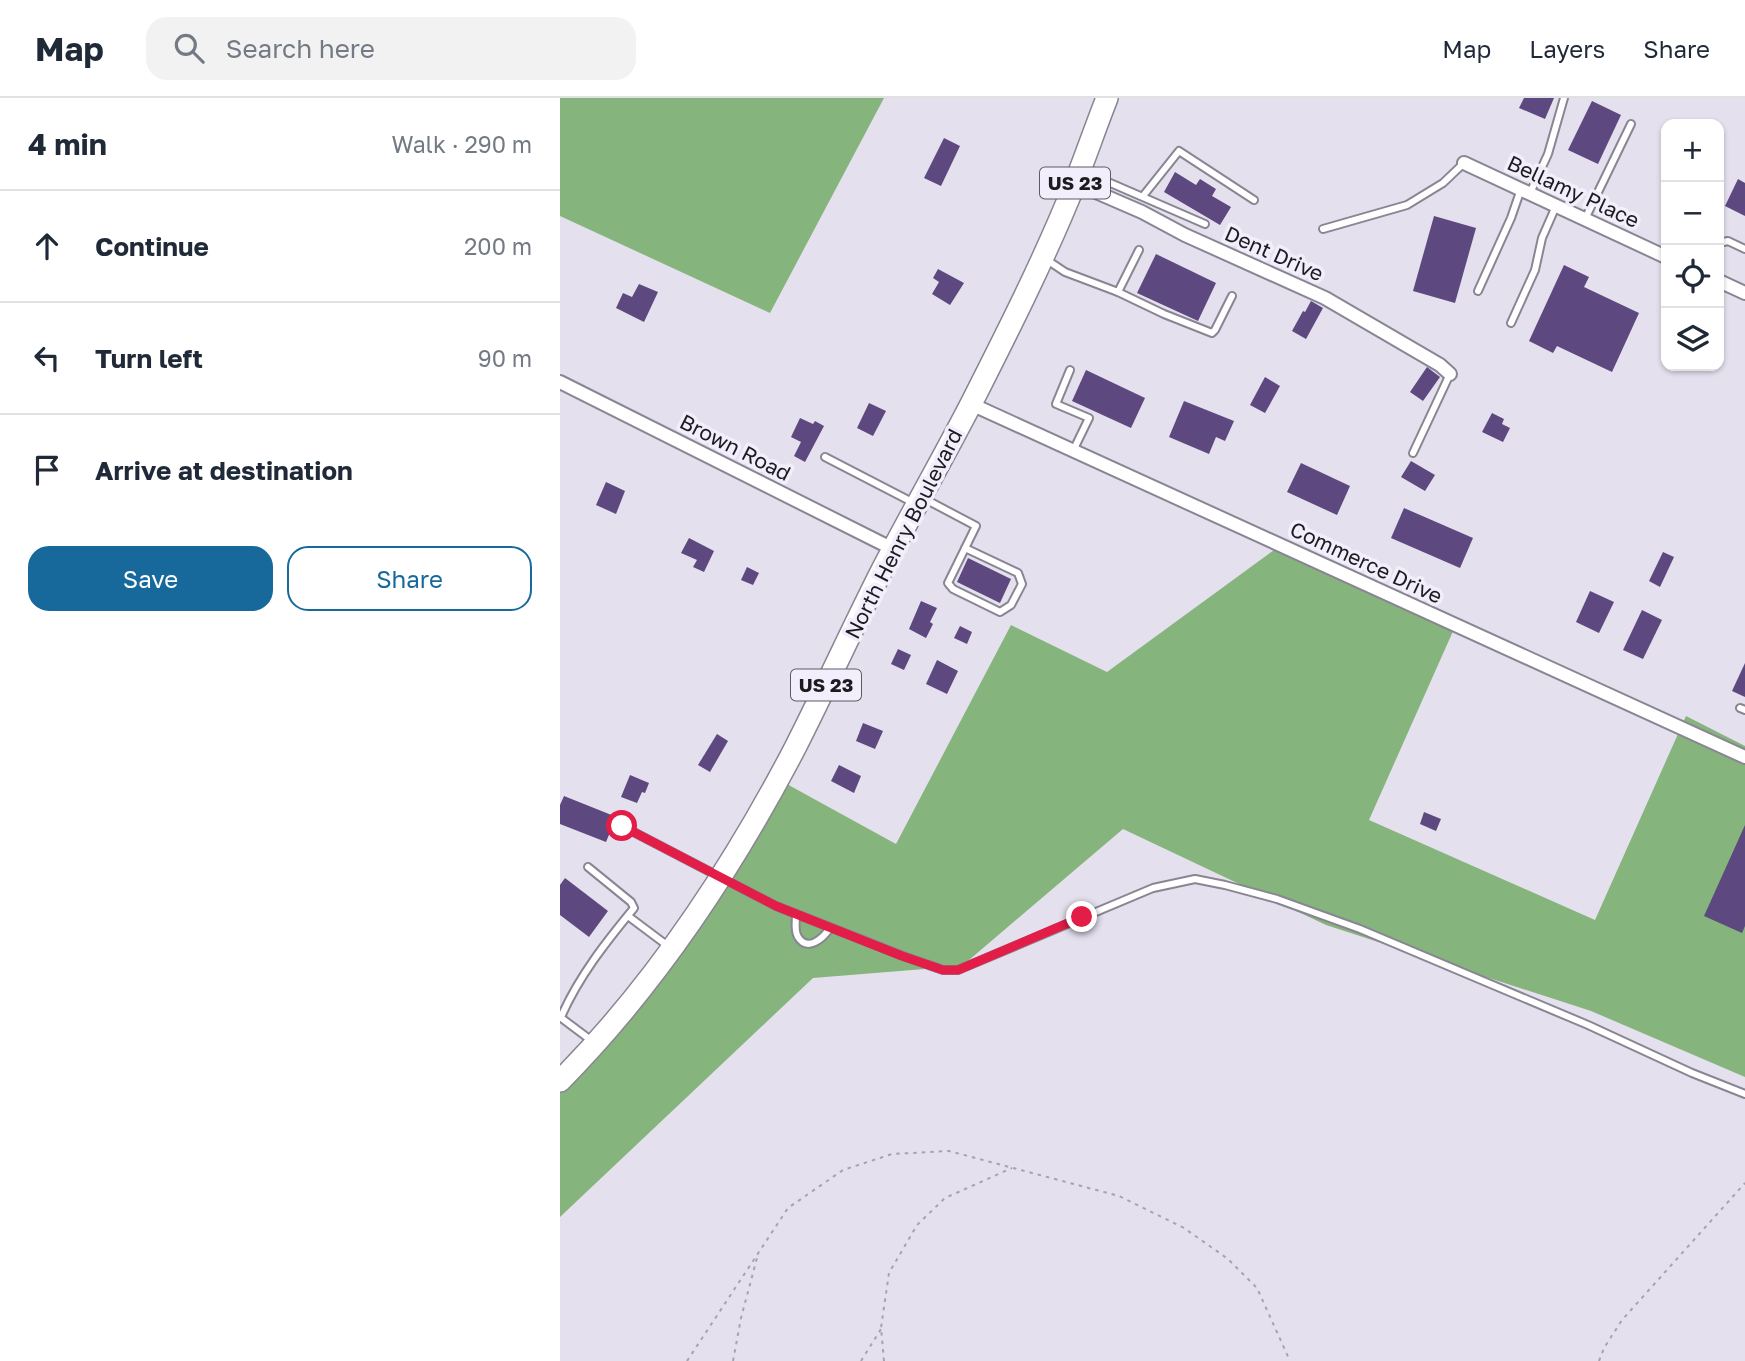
<!DOCTYPE html>
<meta charset="utf-8">
<style>
:root{--surface:#fff;--page:#f2f2f3;--text:#1f2937;--muted:#747a83;--line:#e0e1e3;--accent:#17699b}
body{margin:0;font-family:"Golos Text",sans-serif;background:var(--page);color:var(--text)}
.controls{position:absolute;right:21px;top:21px;display:grid;overflow:hidden;border-radius:14px;box-shadow:0 2px 5px #0004}
.controls button{width:63px;height:63px;display:grid;place-items:center;padding:0;border:0;border-bottom:2px solid var(--line);background:var(--surface);color:var(--text);font:35px sans-serif}
.stop{position:absolute;width:21px;height:21px;margin:-16px;border:5px solid #e11d48;border-radius:50%;background:#fff}
.stop.end{background:#e11d48;border-color:#fff;box-shadow:0 2px 7px #0008}
.list{margin:0;padding:0;list-style:none}
h2{display:flex;justify-content:space-between;align-items:center;height:91px;margin:0;padding:0 28px;font-size:30px}
h2 small{font-size:23px;font-weight:400;color:var(--muted)}
.list li{display:grid;grid-template-columns:46px 1fr auto;gap:21px;align-items:center;box-sizing:border-box;height:112px;padding:0 28px;border-top:2px solid var(--line)}
.list b{display:block;font-size:26px;white-space:nowrap}
.list em{font-size:23px;font-style:normal;color:var(--muted)}
.actions{display:flex;gap:14px;padding:21px 28px}
.actions a{flex:1;padding:16px 0;border:2px solid var(--accent);border-radius:21px;text-align:center;font-size:24px;color:var(--accent)}
.actions .main{background:var(--accent);color:#fff}
.icon{flex:none;width:38px;height:38px;fill:none;stroke:currentColor;stroke-width:2;stroke-linecap:round;stroke-linejoin:round}
.map{position:relative;flex:none;width:1185px;height:1263px;overflow:hidden}
header{display:flex;align-items:center;gap:42px;box-sizing:border-box;height:98px;padding:0 35px;background:var(--surface);border-bottom:2px solid var(--line)}
header strong{font-size:33px}
nav{display:flex;gap:38px;margin-inline-start:auto;font-size:24px}
.search{width:490px;height:63px;background:var(--page);display:flex;align-items:center;gap:18px;box-sizing:border-box;padding:0 24px;border-radius:21px;color:var(--muted);font-size:26px}
main{display:flex}
aside{flex:1;background:var(--surface)}
.map>svg:first-child{display:block}
.forest{fill:#86b47d}
.building{fill:#5d487f}
.lines{fill:none;stroke-linecap:round;stroke-linejoin:round}
.lane-casing{stroke:#898592;stroke-width:10}
.street-casing{stroke:#898592;stroke-width:16}
.highway-casing{stroke:#898592;stroke-width:24}
.path{stroke:#a7a3ae;stroke-width:2;stroke-dasharray:3.5 5;stroke-linecap:butt}
.lane{stroke:#fff;stroke-width:6}
.street{stroke:#fff;stroke-width:12}
.highway{stroke:#fff;stroke-width:21}
.route{stroke:#e11d48;stroke-width:9}
.labels{text-anchor:middle;stroke-width:7;stroke-linejoin:round;paint-order:stroke}
.shield{fill:#f2eefb;stroke:#5d5a62;stroke-width:2}
.shield-label{font-size:19px;font-weight:bold;fill:#1d1b20}
.street-label{font-size:21px;fill:#1d1b20;stroke:#f2eefb}
</style>
<header>
<strong>Map</strong>
<div class="search"><svg class="icon" aria-label="search" viewBox="0 0 24 24"><circle cx="10" cy="10" r="6"/><path d="M15 15l6 6"/></svg>Search here</div>
<nav><a>Map</a><a>Layers</a><a>Share</a></nav>
</header>
<main>
<aside>
<h2>4 min<small>Walk · 290 m</small></h2>
<ul class="list">
<li><svg class="icon" aria-label="ahead" viewBox="0 0 24 24"><path d="M12 20V5M6 11l6-6 6 6"/></svg><div><b>Continue</b></div><em>200 m</em></li>
<li><svg class="icon" aria-label="left" viewBox="0 0 24 24"><path d="M17 20v-9H6M10 6l-5 5 5 5"/></svg><div><b>Turn left</b></div><em>90 m</em></li>
<li><svg class="icon" aria-label="arrive" viewBox="0 0 24 24"><path d="M6 21V4h12l-3 4 3 4H6"/></svg><div><b>Arrive at destination</b></div></li>
</ul>
<div class="actions"><a class="main">Save</a><a>Share</a></div>
</aside>
<div class="map">
<svg width="1185" height="1263" viewBox="0 0 1185 1263">
<rect width="100%" height="100%" fill="#e5e0ee"/>
<g class="forest">
<polygon points="0,0 324,0 210,215 0,118"/>
<polygon points="721,447 894,531 809,722 1035,822 1126,618 1185,648 1185,979 1031,913 766,827 563,731 402,868 253,880 0,1119 0,983 97,875 214,679 336,746 451,527 547,574"/>
</g>
<g class="building">
<polygon points="964,0 994,0 985,21 959,10"/>
<polygon points="1032,3 1061,17 1038,66 1008,52"/>
<polygon points="384,40 400,48 381,88 364,80"/>
<polygon points="615,74 636,87 640,81 656,91 652,98 671,109 660,127 604,94"/>
<polygon points="1178,81 1185,85 1185,118 1165,108"/>
<polygon points="874,118 916,130 895,205 853,193"/>
<polygon points="596,156 656,185 638,223 577,195"/>
<polygon points="1004,167 1029,179 1024,189 1079,215 1052,274 997,248 993,255 969,243"/>
<polygon points="378,171 404,185 390,207 372,196 379,184 373,180"/>
<polygon points="79,186 98,194 84,224 56,210 63,195 72,199"/>
<polygon points="751,203 763,210 746,241 732,233 743,213 745,214"/>
<polygon points="867,269 880,279 863,303 850,294"/>
<polygon points="526,272 585,300 571,330 512,303"/>
<polygon points="705,279 720,288 705,315 690,307"/>
<polygon points="624,303 674,323 665,343 656,339 649,356 609,339"/>
<polygon points="309,305 326,313 313,338 297,330"/>
<polygon points="932,315 944,321 942,326 950,330 943,344 922,334"/>
<polygon points="240,320 253,326 255,323 264,328 245,364 234,358 241,344 231,339"/>
<polygon points="851,363 875,377 865,393 841,379"/>
<polygon points="741,365 790,388 777,417 727,394"/>
<polygon points="46,384 65,393 56,416 36,407"/>
<polygon points="844,410 913,440 900,470 831,440"/>
<polygon points="129,440 154,453 144,474 133,469 137,462 121,455"/>
<polygon points="1103,454 1114,459 1100,489 1089,483"/>
<polygon points="408,460 451,481 440,505 397,484"/>
<polygon points="187,469 199,475 193,487 181,482"/>
<polygon points="1030,493 1054,504 1039,535 1016,524"/>
<polygon points="361,503 377,510 370,524 373,526 366,540 349,531"/>
<polygon points="1082,512 1102,522 1083,561 1063,552"/>
<polygon points="400,528 412,534 407,546 394,540"/>
<polygon points="338,551 351,557 344,572 331,566"/>
<polygon points="377,562 398,573 387,596 366,586"/>
<polygon points="1185,565 1185,599 1172,593"/>
<polygon points="303,625 323,633 315,651 296,643"/>
<polygon points="157,636 168,643 150,674 138,667"/>
<polygon points="279,667 301,678 294,695 271,683"/>
<polygon points="70,677 89,685 85,695 82,694 77,705 61,699"/>
<polygon points="4,698 59,720 54,734 51,732 46,744 0,726 0,707"/>
<polygon points="864,714 881,721 876,733 860,726"/>
<polygon points="1185,727 1185,828 1182,835 1144,818"/>
<polygon points="5,780 48,813 29,839 0,817 0,787"/>
</g>
<g class="lines">
<defs>
<g id="lane">
<polyline points="525,74 645,126"/>
<polyline points="970,95 988,56 1004,0"/>
<polyline points="583,98 619,53 694,102"/>
<polyline points="1025,121 1071,26"/>
<polyline points="763,131 847,107 883,85 904,65"/>
<polyline points="1159,145 1168,143 1185,151"/>
<polyline points="487,162 505,174 558,194 579,152"/>
<polyline points="918,193 951,120 961,91"/>
<polyline points="558,194 604,216 652,235 655,232 672,198"/>
<polyline points="951,225 975,172 982,140 996,108"/>
<polyline points="510,272 496,306 529,320 513,353"/>
<polyline points="853,355 890,276"/>
<polyline points="265,359 352,404"/>
<polyline points="363,400 416,428 388,485 393,491 440,514 451,507 462,486 458,475 405,450"/>
<polyline points="1180,610 1185,612"/>
<polyline points="62,728 216,808 343,858 383,872 398,872 593,790 635,781 665,787 717,801 800,831 1028,927 1132,975 1185,996"/>
<path d="M 236,816 C 236,823 234,833 238,839 C 248,855 264,839 270,830"/>
<polyline points="68,818 108,848"/>
<polyline points="0,919 32,943"/>
<path d="M 1,919 C 19,878 46,844 74,810 L 71,804 L 28,769"/>
</g>
<g id="street">
<polyline points="904,65 1106,159"/>
<polyline points="515,85 582,114 625,137 765,200 880,267 890,276"/>
<polyline points="1159,183 1185,195"/>
<polyline points="0,284 333,451"/>
<polyline points="411,306 1185,659"/>
</g>
<path id="highway" d="M 0,983 C 96,886 172,771 235,650 C 265,591 292,531 322,472 C 351,416 382,362 411,306 C 447,235 485,160 515,85 C 526,57 536,28 547,0"/>
</defs>
<use href="#lane" class="lane-casing"/>
<use href="#street" class="street-casing"/>
<use href="#highway" class="highway-casing"/>
<g class="path">
<polyline points="127,1263 228,1110 283,1072 332,1056 389,1053 559,1098 624,1130 668,1161 697,1190 730,1263"/>
<polyline points="173,1263 181,1220 197,1160"/>
<polyline points="301,1263 321,1231"/>
<polyline points="324,1263 321,1230 329,1175 357,1127 385,1100 452,1070"/>
<polyline points="1039,1263 1044,1250 1062,1222 1185,1085"/>
</g>
<use href="#lane" class="lane"/>
<use href="#street" class="street"/>
<use href="#highway" class="highway"/>
</g>
<g class="lines">
<polyline class="route" points="62,728 216,808 342,858 383,872 398,872 522,819"/>
</g>
<g class="labels">
<g class="shield">
<rect x="480" y="69.5" width="70" height="31" rx="5"/>
<rect x="231" y="571.5" width="70" height="31" rx="5"/>
</g>
<g class="shield-label">
<text x="515" y="92">US 23</text>
<text x="266" y="594">US 23</text>
</g>
<g class="street-label">
<text transform="translate(1013 94) rotate(25)" y="7">Bellamy Place</text>
<text transform="translate(714 156) rotate(24)" y="7">Dent Drive</text>
<text transform="translate(175 350) rotate(27)" y="7">Brown Road</text>
<text transform="translate(344 436) rotate(-63)" y="7">North Henry Boulevard</text>
<text transform="translate(806 465) rotate(25)" y="7">Commerce Drive</text>
</g>
</g>
</svg>
<div class="controls">
<button>+</button>
<button>−</button>
<button><svg class="icon" aria-label="locate" viewBox="0 0 24 24"><circle cx="12" cy="12" r="6"/><path d="M12 2v4M12 18v4M2 12h4M18 12h4"/></svg></button>
<button><svg class="icon" aria-label="layers" viewBox="0 0 24 24"><path d="M12 4l9 5-9 5-9-5zM3 14l9 5 9-5"/></svg></button>
</div>
<div class="stop" style="left:62px;top:728px"></div>
<div class="stop end" style="left:522px;top:819px"></div>
</div>
</main>
